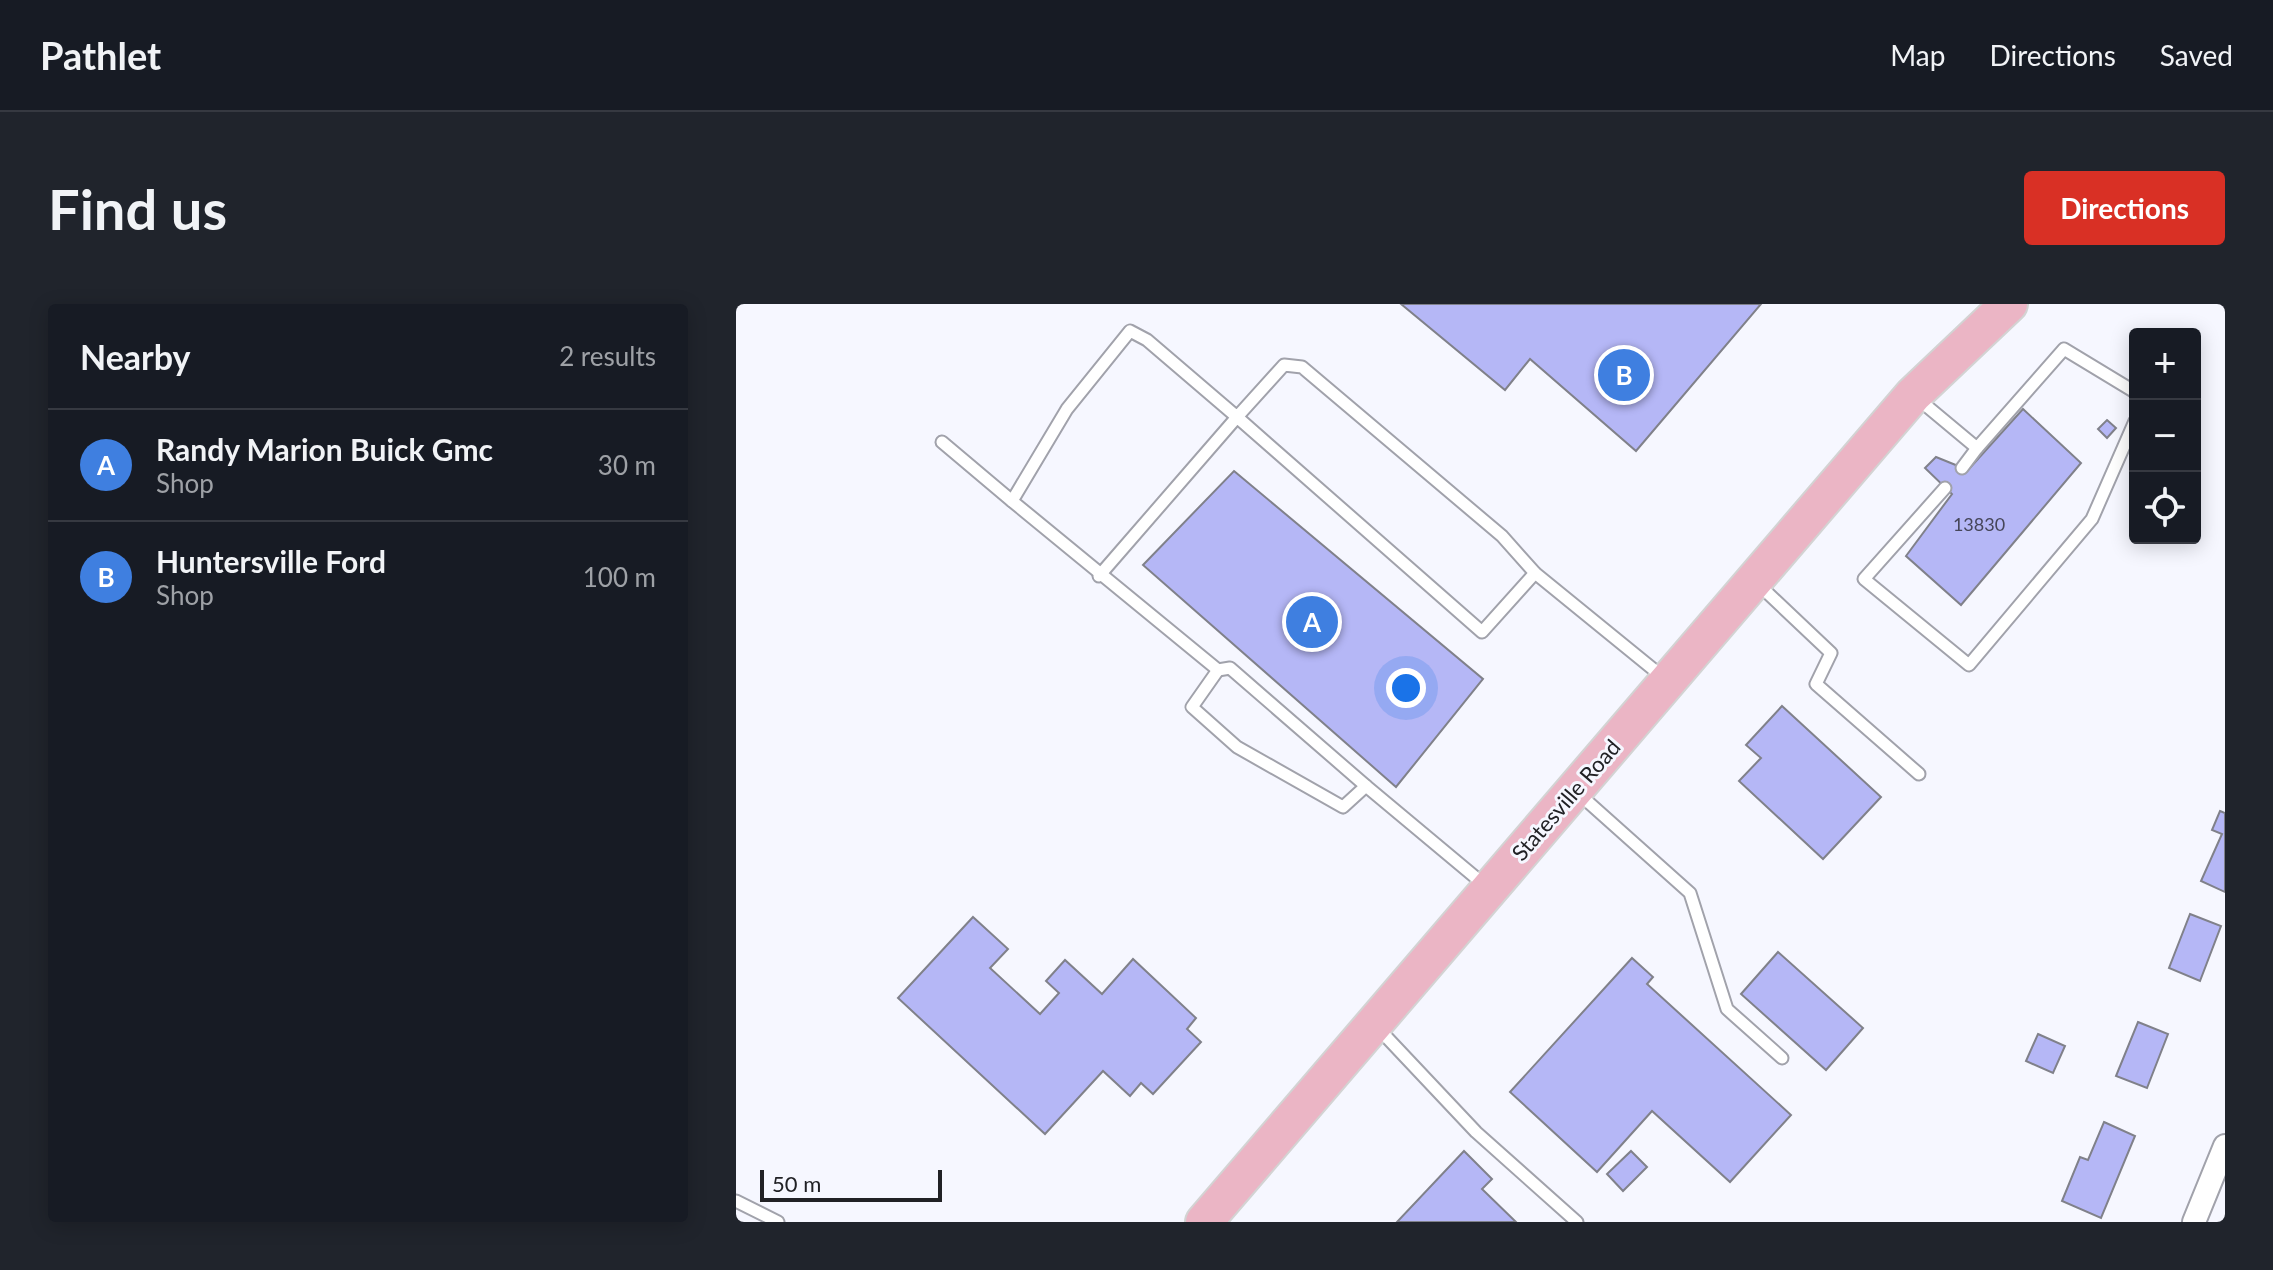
<!DOCTYPE html>
<meta charset="utf-8">
<style>
:root{--surface:#171b24;--page:#20242c;--text:#f1f3f6;--muted:#9ea1a6;--line:#363941;--accent:#d93025}
body{margin:0;font-family:Lato,sans-serif;background:var(--page);color:var(--text)}
.controls{position:absolute;right:24px;top:24px;display:grid;overflow:hidden;border-radius:8px;box-shadow:0 4px 20px #0003}
.controls button{width:72px;height:72px;display:grid;place-items:center;padding:0;border:0;border-bottom:2px solid var(--line);background:var(--surface);color:var(--text);font:40px sans-serif}
.scale{position:absolute;left:24px;bottom:20px;width:182px;box-sizing:border-box;padding-left:8px;border:4px solid #212125;border-top:0;font-size:22px;line-height:28px;white-space:nowrap;color:#212125;-webkit-text-stroke:6px #f6f7ff;paint-order:stroke}
.you{position:absolute;left:670px;top:384px;width:28px;height:28px;margin:-20px;border:6px solid #fff;border-radius:50%;background:#1a73e8;box-shadow:0 0 0 12px #1a73e833}
.badge{display:grid;place-items:center;width:52px;height:52px;border-radius:50%;background:var(--accent);color:#fff;font-size:26px;font-weight:700}
.pin{position:absolute;translate:-50% -50%;border:4px solid #fff;box-shadow:0 2px 8px #0006}
.list{margin:0;padding:0;list-style:none}
h2{display:flex;justify-content:space-between;align-items:center;height:104px;margin:0;padding:0 32px;font-size:34px}
h2 small{font-size:26px;font-weight:400;color:var(--muted)}
.list li{display:grid;grid-template-columns:52px 1fr auto;gap:24px;align-items:center;box-sizing:border-box;height:112px;padding:0 32px;border-top:2px solid var(--line)}
.list b{display:block;font-size:30px;white-space:nowrap}
.list p{margin:0;font-size:26px;white-space:nowrap;color:var(--muted)}
.list em{font-size:26px;font-style:normal;color:var(--muted)}
.icon{flex:none;width:44px;height:44px;fill:none;stroke:currentColor;stroke-width:2;stroke-linecap:round;stroke-linejoin:round}
.map{position:relative;flex:none;width:1489px;height:918px;overflow:hidden;border-radius:8px}
header{display:flex;align-items:center;gap:48px;box-sizing:border-box;height:112px;padding:0 40px;background:var(--surface);border-bottom:2px solid var(--line)}
header strong{font-size:38px}
nav{display:flex;gap:44px;margin-inline-start:auto;font-size:28px}
.intro{display:flex;align-items:center;justify-content:space-between;box-sizing:border-box;height:192px;padding:0 48px}
h1{margin:0;font-size:56px}
.button{padding:20px 36px;border-radius:8px;background:var(--accent);color:#fff;font-size:28px;font-weight:700}
main{display:flex;gap:48px;padding:0 48px}
aside{flex:1;background:var(--surface);border-radius:8px;box-shadow:0 4px 20px #0003}
.map>svg:first-child{display:block}
.building{fill:#b5b7f6;stroke:#80818a;stroke-width:2}
.lines{fill:none;stroke-linecap:round;stroke-linejoin:round}
.service-casing{stroke:#a1a2ab;stroke-width:15}
.minor-casing{stroke:#a1a2ab;stroke-width:26}
.primary-casing{stroke:#d3d3d3;stroke-width:40}
.service{stroke:#fff;stroke-width:11}
.minor{stroke:#fff;stroke-width:22}
.primary{stroke:#ebb5c5;stroke-width:36}
.labels{text-anchor:middle;stroke-width:6;stroke-linejoin:round;paint-order:stroke}
.number-label{font-size:18px;fill:#464659}
.street-label{font-size:22px;fill:#212125;stroke:#f6f7ff}
</style>
<header>
<strong>Pathlet</strong>
<nav><a>Map</a><a>Directions</a><a>Saved</a></nav>
</header>
<div class="intro"><h1>Find us</h1><a class="button">Directions</a></div>
<main>
<aside>
<h2>Nearby<small>2 results</small></h2>
<ul class="list">
<li><span class="badge" style="background:#3f7fe0">A</span><div><b>Randy Marion Buick Gmc</b><p>Shop</p></div><em>30 m</em></li>
<li><span class="badge" style="background:#3f7fe0">B</span><div><b>Huntersville Ford</b><p>Shop</p></div><em>100 m</em></li>
</ul>
</aside>
<div class="map">
<svg width="1489" height="918" viewBox="0 0 1489 918">
<rect width="100%" height="100%" fill="#f6f7ff"/>
<g class="building">
<polygon points="665,0 1025,0 900,147 794,55 769,86"/>
<polygon points="1287,105 1345,159 1225,301 1170,252 1216,190 1189,164 1200,153 1232,166"/>
<polygon points="1371,116 1380,124 1371,134 1362,125"/>
<polygon points="498,167 747,375 660,483 407,261"/>
<polygon points="1046,402 1145,493 1087,555 1003,477 1025,454 1010,441"/>
<polygon points="1484,507 1489,509 1489,588 1465,577 1486,530 1476,526"/>
<polygon points="1454,610 1485,622 1464,677 1433,664"/>
<polygon points="237,613 272,645 254,664 304,710 323,689 310,677 329,656 366,690 397,655 460,714 451,725 465,738 417,790 405,779 394,792 367,767 309,830 162,694"/>
<polygon points="1042,648 1127,724 1090,766 1005,690"/>
<polygon points="896,654 917,673 911,680 1055,811 994,878 916,807 861,868 774,788"/>
<polygon points="1402,718 1432,730 1411,784 1380,772"/>
<polygon points="1302,730 1329,742 1317,769 1290,757"/>
<polygon points="1368,818 1399,832 1365,914 1326,897 1344,853 1352,856"/>
<polygon points="728,847 756,875 746,885 780,918 661,918"/>
<polygon points="895,847 911,863 887,887 871,870"/>
</g>
<g class="lines">
<defs>
<g id="service">
<polyline points="1181,94 1241,144 1328,45 1399,88"/>
<polyline points="206,138 276,197"/>
<polyline points="1226,164 1241,144"/>
<polyline points="1209,184 1128,275 1233,361 1356,215 1399,117"/>
<polyline points="363,272 501,113 746,328 799,269"/>
<polyline points="1021,279 1095,349 1080,380 1183,470"/>
<polyline points="482,366 494,364 630,482"/>
<polyline points="842,489 954,589 991,705 1046,754"/>
<polyline points="751,583 630,482 607,503 501,443 456,403 482,366 276,197 331,105 394,27 411,36 501,113 548,61 566,63 766,232 799,269 928,374"/>
<polyline points="641,723 740,828 841,918"/>
<polyline points="0,897 42,918"/>
</g>
<polyline id="minor" points="1458,918 1489,842"/>
<polyline id="primary" points="468,918 1177,91 1273,0"/>
</defs>
<use href="#service" class="service-casing"/>
<use href="#minor" class="minor-casing"/>
<use href="#primary" class="primary-casing"/>
<use href="#service" class="service"/>
<use href="#minor" class="minor"/>
<use href="#primary" class="primary"/>
</g>
<g class="labels">
<g class="number-label">
<text x="1243" y="227">13830</text>
</g>
<g class="street-label">
<text transform="translate(830 496) rotate(-49)" y="8">Statesville Road</text>
</g>
</g>
</svg>
<div class="controls">
<button>+</button>
<button>−</button>
<button><svg class="icon" aria-label="locate" viewBox="0 0 24 24"><circle cx="12" cy="12" r="6"/><path d="M12 2v4M12 18v4M2 12h4M18 12h4"/></svg></button>
</div>
<div class="scale">50 m</div>
<div class="you"></div>
<div class="pin badge" style="left:576px;top:318px;background:#3f7fe0">A</div>
<div class="pin badge" style="left:888px;top:71px;background:#3f7fe0">B</div>
</div>
</main>
